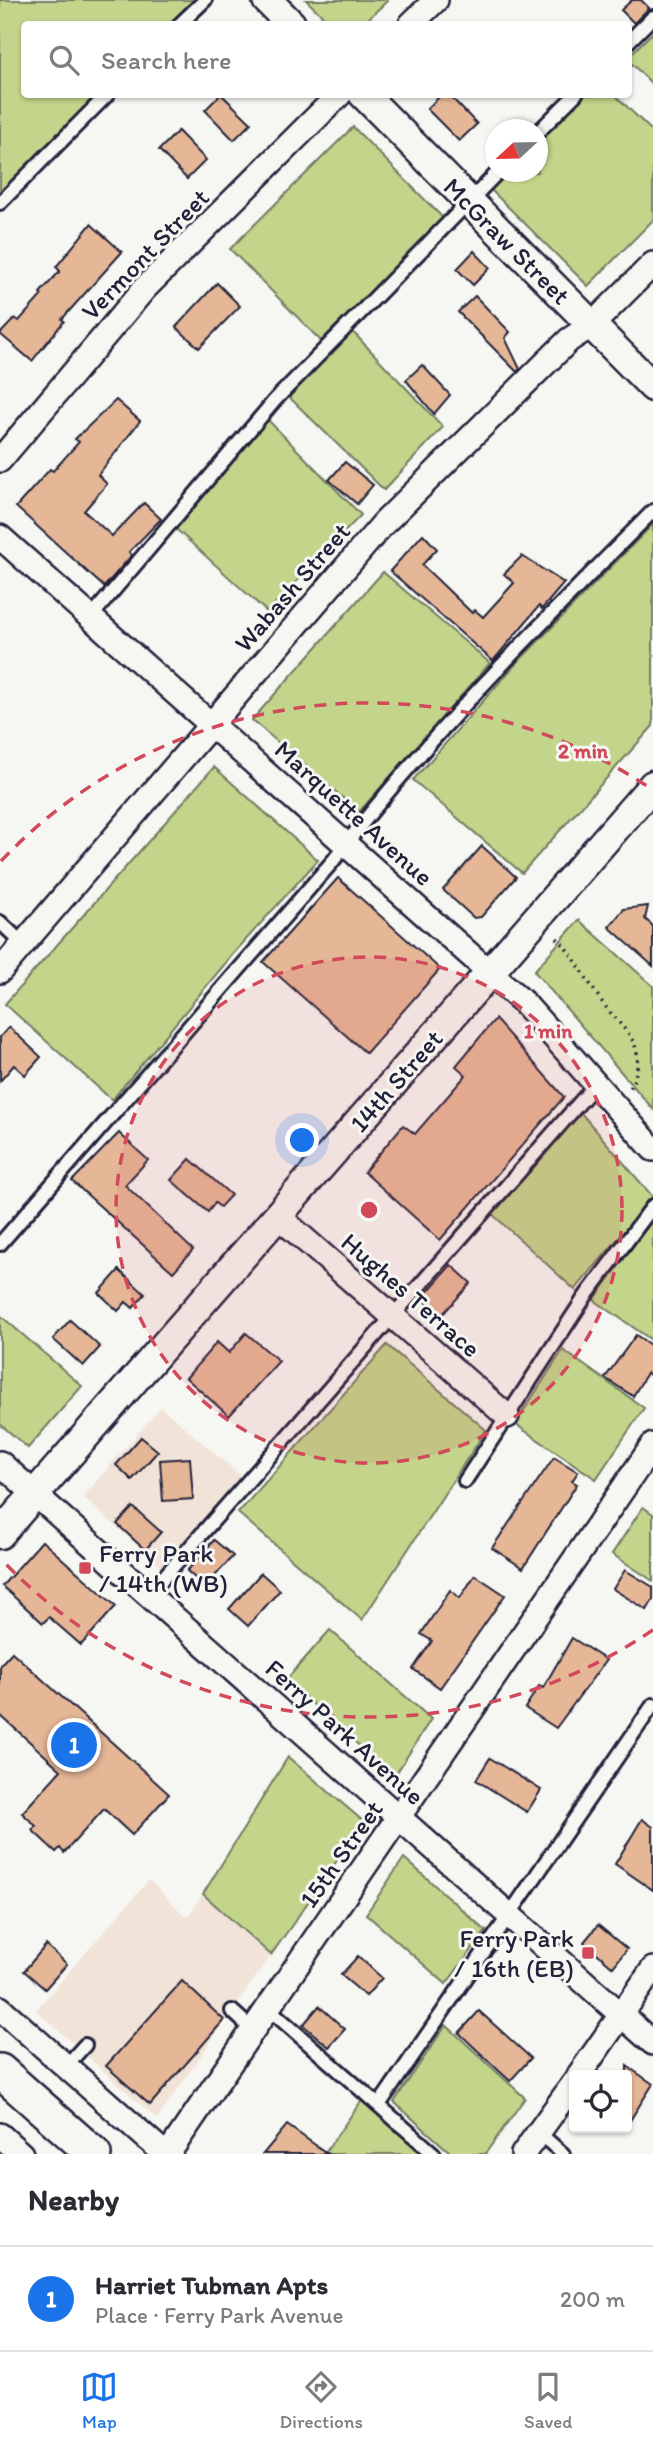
<!DOCTYPE html>
<meta charset="utf-8">
<style>
:root{--surface:#fff;--page:#f2f2f3;--text:#2b2b33;--muted:#7c7c81;--line:#e1e1e2;--accent:#1a73e8}
body{margin:0;font-family:Itim,sans-serif;background:var(--page);color:var(--text)}
.controls{position:absolute;right:21px;bottom:21px;display:grid;overflow:hidden;border-radius:7px;box-shadow:0 2px 5px #0004}
.controls button{width:63px;height:63px;display:grid;place-items:center;padding:0;border:0;border-bottom:2px solid var(--line);background:var(--surface);color:var(--text);font:35px sans-serif}
.compass{position:absolute;left:485px;top:119px;width:63px;height:63px;border-radius:50%;background:var(--surface);box-shadow:0 2px 5px #0004;rotate:248deg}
.you{position:absolute;left:303px;top:1141px;width:24px;height:24px;margin:-18px;border:5px solid #fff;border-radius:50%;background:#1a73e8;box-shadow:0 0 0 10px #1a73e833}
.badge{display:grid;place-items:center;width:46px;height:46px;border-radius:50%;background:var(--accent);color:#fff;font-size:23px;font-weight:700}
.pin{position:absolute;translate:-50% -50%;border:4px solid #fff;box-shadow:0 2px 7px #0006}
.list{margin:0;padding:0;list-style:none}
h2{display:flex;justify-content:space-between;align-items:center;height:91px;margin:0;padding:0 28px;font-size:30px}
h2 small{font-size:23px;font-weight:400;color:var(--muted)}
.list li{display:grid;grid-template-columns:46px 1fr auto;gap:21px;align-items:center;box-sizing:border-box;height:105px;padding:0 28px;border-top:2px solid var(--line)}
.list b{display:block;font-size:26px;white-space:nowrap}
.list p{margin:0;font-size:23px;white-space:nowrap;color:var(--muted)}
.list em{font-size:23px;font-style:normal;color:var(--muted)}
.icon{flex:none;width:38px;height:38px;fill:none;stroke:currentColor;stroke-width:2;stroke-linecap:round;stroke-linejoin:round}
.map{position:relative;flex:none;width:653px;height:2154px;overflow:hidden}
.search{position:absolute;background:var(--surface);box-shadow:0 2px 5px #0004;left:21px;right:21px;top:21px;height:77px;display:flex;align-items:center;gap:18px;box-sizing:border-box;padding:0 24px;border-radius:7px;color:var(--muted);font-size:26px}
.sheet{height:196px;background:var(--surface)}
nav{display:flex;justify-content:space-around;align-items:center;box-sizing:border-box;height:98px;border-top:2px solid var(--line);background:var(--surface);font-size:19px;color:var(--muted)}
nav a{display:grid;justify-items:center;gap:4px}
nav .on{color:var(--accent)}
.map>svg:first-child{display:block}
.built{fill:#f1e3d7}
.green{fill:#c2d58a;stroke:#727c62;stroke-width:2}
.building{fill:#e6b797;stroke:#22223b;stroke-width:2}
.lines{fill:none;stroke-linecap:round;stroke-linejoin:round}
.service-casing{stroke:#22223b;stroke-width:18}
.minor-casing{stroke:#22223b;stroke-width:28}
.tertiary-casing{stroke:#22223b;stroke-width:33}
.secondary-casing{stroke:#22223b;stroke-width:38}
.path{stroke:#22223b;stroke-width:3.5;stroke-dasharray:2 5;stroke-linecap:butt}
.service{stroke:#f6f6f2;stroke-width:12}
.minor{stroke:#f6f6f2;stroke-width:23}
.tertiary{stroke:#f6f6f2;stroke-width:28}
.secondary{stroke:#f6f6f2;stroke-width:33}
.ring{fill:none;stroke:#d1495b;stroke-width:3.5;stroke-dasharray:12 9}
.poi-dot{fill:#d1495b;stroke:#f6f6f2;stroke-width:2.5}
.labels{text-anchor:middle;stroke-width:6;stroke-linejoin:round;paint-order:stroke}
.street-label{font-size:26px;fill:#22223b;stroke:#f6f6f2}
.poi-label{font-size:26px;fill:#22223b;stroke:#f6f6f2;text-anchor:start}
.centre{fill:#d1495b;stroke:#f6f6f2;stroke-width:3.5}
.ring-label{font-size:21px;text-anchor:middle;font-weight:bold;fill:#d1495b;stroke:#f6f6f2;stroke-width:6;stroke-linejoin:round;paint-order:stroke}
</style>
<div class="map">
<svg width="653" height="2154" viewBox="0 0 653 2154">
<rect width="100%" height="100%" fill="#f6f6f2"/>
<filter id="ink" filterUnits="userSpaceOnUse"><feTurbulence type="fractalNoise" baseFrequency=".0143" numOctaves="2"/><feDisplacementMap in="SourceGraphic" scale="14" xChannelSelector="R" yChannelSelector="G"/><feConvolveMatrix kernelMatrix="1 2 1 2 8 2 1 2 1" color-interpolation-filters="sRGB"/></filter>
<g filter="url(#ink)">
<g class="built">
<polygon points="161,1407 241,1476 162,1567 83,1497"/>
<polygon points="149,1880 187,1918 203,1894 271,1955 157,2119 36,2010"/>
</g>
<g class="green">
<polygon points="0,0 194,0 169,24 24,24 24,94 96,95 0,192"/>
<polygon points="306,0 388,0 363,24 331,24"/>
<polygon points="653,32 653,85 629,61 628,57"/>
<polygon points="585,95 615,95 653,132 653,220 588,286 491,190 509,172 538,172 538,143"/>
<polygon points="353,127 444,219 321,341 230,249"/>
<polygon points="352,331 443,427 384,490 288,396"/>
<polygon points="268,420 361,515 267,612 176,529"/>
<polygon points="653,524 653,726 522,873 413,780 514,666"/>
<polygon points="383,572 490,663 359,812 252,720"/>
<polygon points="214,767 318,860 233,954 112,1100 5,1004"/>
<polygon points="579,920 653,986 653,1109 534,971"/>
<polygon points="580,1112 653,1197 575,1290 491,1213"/>
<polygon points="653,1219 653,1341 594,1300"/>
<polygon points="0,1315 82,1386 28,1448 0,1424"/>
<polygon points="387,1345 486,1430 362,1620 238,1513"/>
<polygon points="563,1350 644,1408 596,1479 515,1424"/>
<polygon points="643,1507 653,1514 653,1581 612,1554"/>
<polygon points="330,1630 431,1719 394,1777 286,1680"/>
<polygon points="288,1757 364,1822 271,1955 203,1894"/>
<polygon points="404,1858 486,1931 446,1984 366,1914"/>
<polygon points="446,2025 525,2098 485,2154 452,2154 394,2102"/>
<polygon points="362,2100 424,2154 324,2154"/>
</g>
<g class="building">
<polygon points="632,0 641,0 649,8 634,23 621,10"/>
<polygon points="221,94 251,123 234,140 205,110"/>
<polygon points="442,94 448,94 477,124 459,141 427,109"/>
<polygon points="178,131 206,160 187,179 159,150"/>
<polygon points="91,224 122,252 62,319 64,321 32,361 0,334 15,318 19,321 42,295 40,293 60,271 56,267"/>
<polygon points="474,251 490,268 473,285 457,269"/>
<polygon points="217,283 240,306 199,348 176,327"/>
<polygon points="475,296 510,332 505,338 520,369 517,372 458,312"/>
<polygon points="422,365 450,395 434,414 406,380"/>
<polygon points="116,400 140,421 98,475 107,484 84,511 112,536 144,503 161,519 129,552 132,555 104,587 16,507 50,469 53,471 79,442 75,439"/>
<polygon points="345,462 373,485 357,504 329,480"/>
<polygon points="423,534 437,549 422,565 472,613 475,610 483,617 514,583 504,574 522,556 564,583 542,609 539,606 493,661 390,571"/>
<polygon points="482,846 516,877 481,917 474,918 443,890"/>
<polygon points="338,878 440,969 366,1053 263,962"/>
<polygon points="648,906 645,919 653,926 653,966 609,927 624,909"/>
<polygon points="495,1019 564,1097 440,1240 364,1172 403,1125 415,1134 466,1075 456,1066"/>
<polygon points="9,1027 41,1057 25,1075 14,1065 0,1081 0,1037"/>
<polygon points="119,1133 148,1160 125,1185 193,1250 173,1272 72,1181"/>
<polygon points="190,1159 231,1195 220,1207 215,1203 208,1212 171,1180"/>
<polygon points="451,1265 471,1283 441,1316 422,1298"/>
<polygon points="119,1270 145,1294 133,1308 126,1302 118,1311 99,1293"/>
<polygon points="70,1320 100,1347 83,1366 53,1339"/>
<polygon points="246,1333 279,1361 229,1416 186,1378 217,1342 229,1353"/>
<polygon points="636,1335 653,1347 653,1377 647,1373 633,1396 605,1378"/>
<polygon points="141,1437 158,1451 132,1480 116,1465"/>
<polygon points="554,1457 578,1472 572,1481 577,1484 523,1568 492,1548"/>
<polygon points="190,1458 193,1499 163,1501 160,1460"/>
<polygon points="133,1507 161,1532 145,1550 117,1524"/>
<polygon points="214,1540 233,1556 205,1587 187,1571"/>
<polygon points="42,1541 116,1606 81,1645 49,1617 43,1623 2,1586"/>
<polygon points="625,1570 653,1587 653,1600 647,1610 613,1589"/>
<polygon points="261,1573 280,1590 248,1626 229,1609"/>
<polygon points="475,1575 505,1595 440,1688 413,1669 432,1641 421,1634 450,1590 460,1598"/>
<polygon points="572,1638 606,1660 556,1728 525,1708 539,1686 543,1688"/>
<polygon points="12,1652 169,1794 132,1835 104,1809 64,1853 60,1848 56,1852 32,1830 36,1826 22,1813 61,1770 0,1715 0,1665"/>
<polygon points="490,1758 541,1790 527,1812 476,1780"/>
<polygon points="642,1819 653,1827 653,1890 615,1864"/>
<polygon points="598,1925 627,1949 613,1967 584,1942"/>
<polygon points="46,1945 67,1964 45,1989 24,1971"/>
<polygon points="358,1956 382,1978 366,1996 341,1975"/>
<polygon points="182,1981 224,2020 150,2105 106,2066"/>
<polygon points="319,2006 345,2029 329,2047 303,2025"/>
<polygon points="479,2011 531,2058 510,2081 459,2033"/>
<polygon points="627,2066 653,2084 627,2125"/>
<polygon points="287,2125 328,2154 263,2154"/>
</g>
<g class="lines">
<defs>
<g id="service">
<polyline points="180,24 205,0"/>
<polyline points="628,42 653,17"/>
<polyline points="538,132 576,94"/>
<polyline points="0,203 108,94"/>
<polyline points="91,617 275,400 498,172"/>
<polyline points="0,922 23,944"/>
<path d="M 0,1244 L 333,861 C 428,735 542,623 653,511"/>
<polyline points="465,1481 585,1297 653,1206"/>
<polyline points="149,1594 596,1084"/>
<polyline points="268,2008 434,2154"/>
<polyline points="232,2011 253,2030"/>
<polyline points="66,2066 85,2045"/>
<polyline points="379,2105 653,1705"/>
<polyline points="539,2133 563,2154"/>
</g>
<g id="minor">
<polyline points="411,24 436,0"/>
<polyline points="0,460 145,288 340,94"/>
<polyline points="0,537 523,1002 653,1149"/>
<polyline points="0,971 383,524 569,340 592,325 653,264"/>
<polyline points="278,1216 507,1416"/>
<polyline points="0,1463 653,2043"/>
<polyline points="0,2008 165,2154"/>
<polyline points="579,2075 653,1969"/>
<polyline points="0,2135 21,2154"/>
<polyline points="168,2154 653,1445"/>
<polyline points="523,2154 574,2083"/>
</g>
<g id="tertiary">
<polyline points="267,0 291,24"/>
<polyline points="363,94 653,387"/>
<polyline points="0,1534 653,785"/>
</g>
<polyline id="secondary" points="0,2071 94,2154"/>
</defs>
<use href="#service" class="service-casing"/>
<use href="#minor" class="minor-casing"/>
<use href="#tertiary" class="tertiary-casing"/>
<use href="#secondary" class="secondary-casing"/>
<path class="path" d="M 557,938 C 575,956 584,976 598,996 C 622,1033 653,1041 629,1091"/>
<use href="#service" class="service"/>
<use href="#minor" class="minor"/>
<use href="#tertiary" class="tertiary"/>
<use href="#secondary" class="secondary"/>
</g>
</g>
<circle cx="369" cy="1210" r="253" fill="#d1495b" fill-opacity=".12"/>
<g class="ring">
<circle cx="369" cy="1210" r="253"/>
<path d="M653 1630A507 507 0 0 1 1 1559M1 861A507 507 0 0 1 653 790"/>
</g>
<g class="poi-dot">
<rect x="78" y="1561" width="14" height="14" rx="3.5"/>
<rect x="581" y="1946" width="14" height="14" rx="3.5"/>
</g>
<g class="labels">
<g class="street-label">
<text transform="translate(507 241) rotate(45)" y="9">McGraw Street</text>
<text transform="translate(145 254) rotate(-46)" y="9">Vermont Street</text>
<text transform="translate(292 587) rotate(-49)" y="9">Wabash Street</text>
<text transform="translate(354 813) rotate(42)" y="9">Marquette Avenue</text>
<text transform="translate(396 1081) rotate(-49)" y="9">14th Street</text>
<text transform="translate(411 1295) rotate(41)" y="9">Hughes Terrace</text>
<text transform="translate(345 1732) rotate(42)" y="9">Ferry Park Avenue</text>
<text transform="translate(341 1854) rotate(-55)" y="9">15th Street</text>
</g>
<g class="poi-label">
<text x="99" y="1562">Ferry Park<tspan x="99" dy="30">/ 14th (WB)</tspan></text>
<text x="574" y="1947" text-anchor="end">Ferry Park<tspan x="574" dy="30">/ 16th (EB)</tspan></text>
</g>
</g>
<circle cx="369" cy="1210" r="10" class="centre"/>
<g class="ring-label">
<text x="583" y="758">2 min</text>
<text x="548" y="1038">1 min</text>
</g>
</svg>
<div class="controls">
<button><svg class="icon" aria-label="locate" viewBox="0 0 24 24"><circle cx="12" cy="12" r="6"/><path d="M12 2v4M12 18v4M2 12h4M18 12h4"/></svg></button>
</div>
<svg class="compass" viewBox="-18 -18 36 36"><path d="M0-13l5 13h-10z" fill="#e53935"/><path d="M0 13l5-13h-10z" fill="#7c7c81"/></svg>
<div class="you"></div>
<div class="pin badge" style="left:74px;top:1745px">1</div>
<div class="search"><svg class="icon" aria-label="search" viewBox="0 0 24 24"><circle cx="10" cy="10" r="6"/><path d="M15 15l6 6"/></svg>Search here</div>
</div>
<section class="sheet">
<h2>Nearby<small></small></h2>
<ul class="list">
<li><span class="badge">1</span><div><b>Harriet Tubman Apts</b><p>Place · Ferry Park Avenue</p></div><em>200 m</em></li>
</ul>
</section>
<nav>
<a class="on"><svg class="icon" aria-label="map" viewBox="0 0 24 24"><path d="M3 6l6-2 6 2 6-2v14l-6 2-6-2-6 2zM9 4v14M15 6v14"/></svg>Map</a>
<a><svg class="icon" aria-label="directions" viewBox="0 0 24 24"><path d="M12 3l9 9-9 9-9-9zM9 14v-3h6M13 9l2 2-2 2"/></svg>Directions</a>
<a><svg class="icon" aria-label="saved" viewBox="0 0 24 24"><path d="M7 4h10v16l-5-4-5 4z"/></svg>Saved</a>
</nav>
